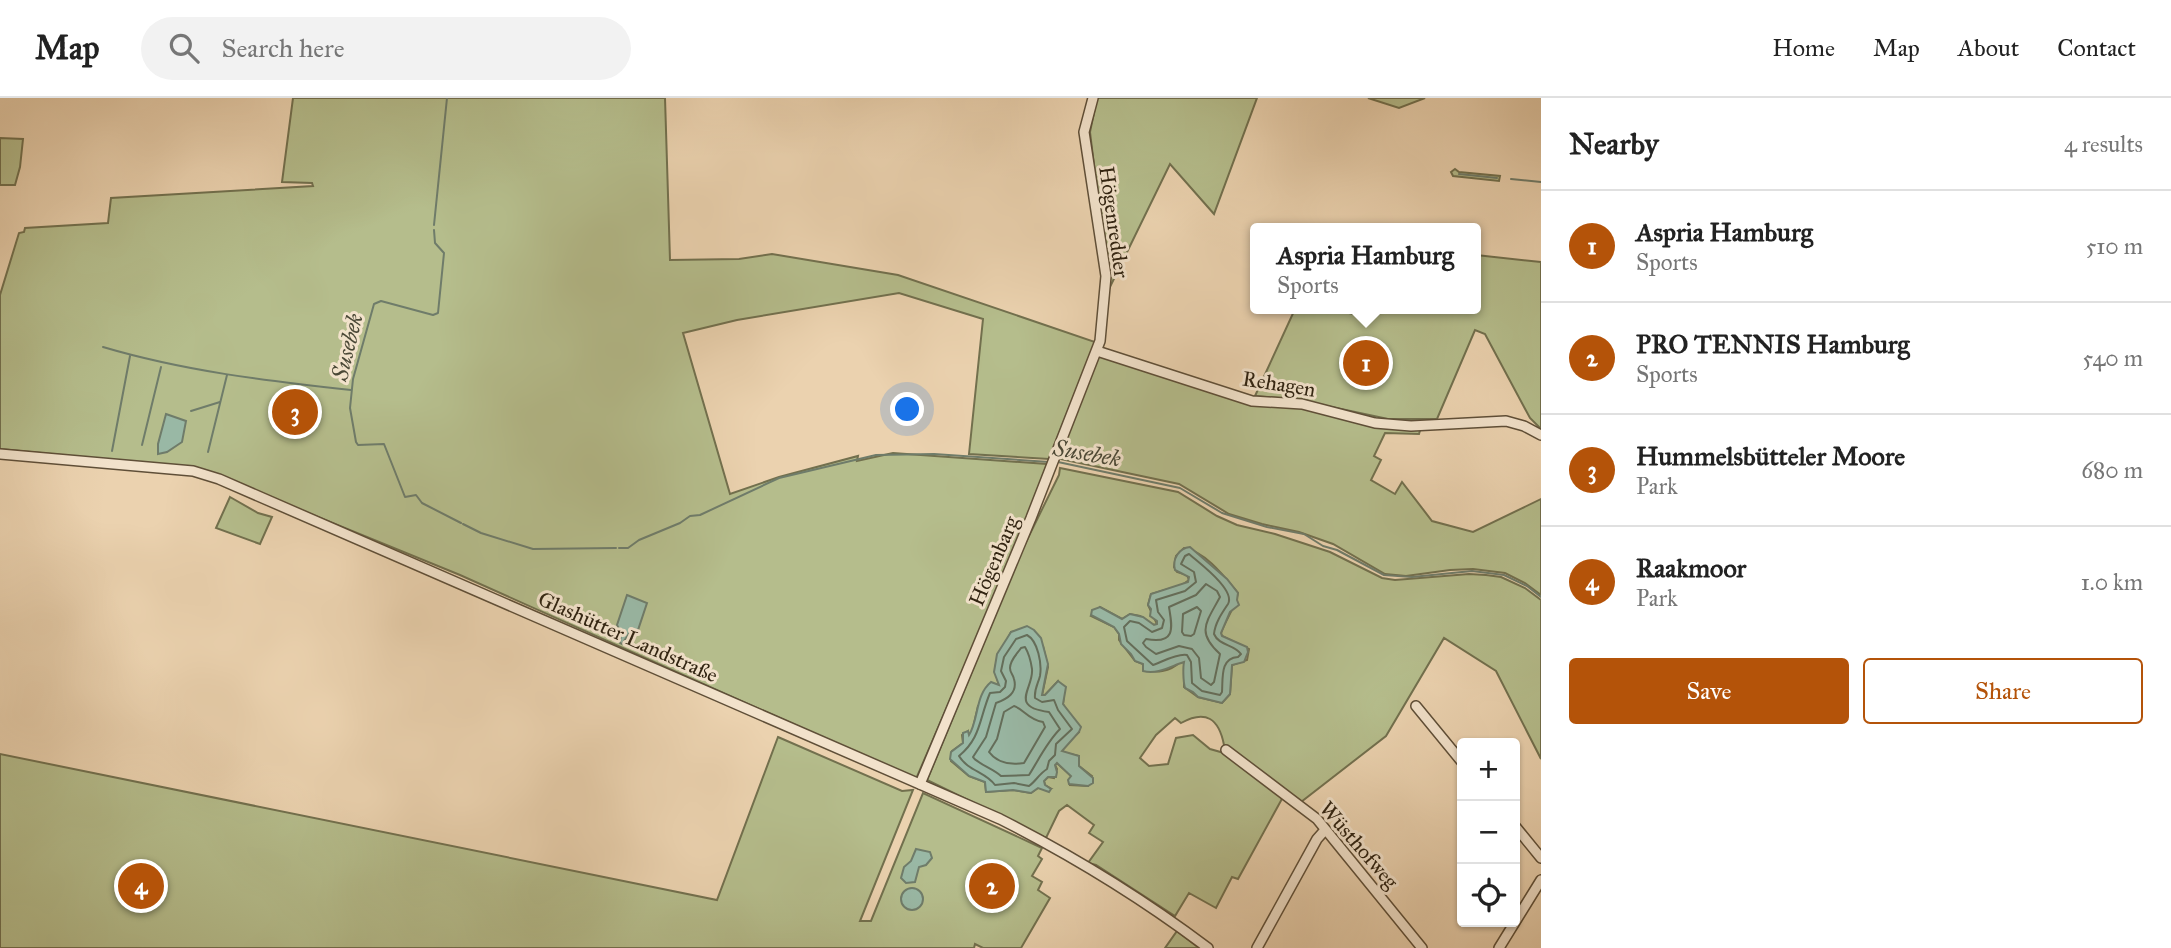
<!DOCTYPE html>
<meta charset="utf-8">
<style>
:root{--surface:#fff;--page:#f2f2f2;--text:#222;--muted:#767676;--line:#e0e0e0;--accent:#b45309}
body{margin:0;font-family:"IM FELL Great Primer",serif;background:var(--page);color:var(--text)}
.controls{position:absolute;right:21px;bottom:21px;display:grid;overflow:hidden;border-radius:7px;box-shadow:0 2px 5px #0004}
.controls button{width:63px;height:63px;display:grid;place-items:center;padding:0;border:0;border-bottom:2px solid var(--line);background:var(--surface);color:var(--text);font:35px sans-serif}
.you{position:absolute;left:908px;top:312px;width:24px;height:24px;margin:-18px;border:5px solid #fff;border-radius:50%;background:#1a73e8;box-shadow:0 0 0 10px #1a73e833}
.badge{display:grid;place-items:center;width:46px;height:46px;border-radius:50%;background:var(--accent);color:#fff;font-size:23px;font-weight:700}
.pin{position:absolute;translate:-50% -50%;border:4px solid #fff;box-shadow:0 2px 7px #0006}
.popup{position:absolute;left:1250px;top:125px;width:231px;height:91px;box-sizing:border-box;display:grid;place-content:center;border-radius:7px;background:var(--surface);filter:drop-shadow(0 2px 5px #0005);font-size:23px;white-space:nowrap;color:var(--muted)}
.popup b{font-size:26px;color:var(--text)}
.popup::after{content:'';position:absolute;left:50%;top:100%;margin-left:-14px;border:14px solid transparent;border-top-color:var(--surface)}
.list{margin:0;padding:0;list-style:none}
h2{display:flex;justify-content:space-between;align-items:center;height:91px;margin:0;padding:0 28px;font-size:30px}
h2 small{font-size:23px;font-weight:400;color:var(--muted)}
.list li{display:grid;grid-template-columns:46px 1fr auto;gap:21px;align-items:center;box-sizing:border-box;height:112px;padding:0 28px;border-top:2px solid var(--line)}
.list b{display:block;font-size:26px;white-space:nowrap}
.list p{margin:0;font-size:23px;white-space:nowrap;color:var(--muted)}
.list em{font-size:23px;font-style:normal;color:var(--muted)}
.actions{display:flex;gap:14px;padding:21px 28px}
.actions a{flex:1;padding:16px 0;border:2px solid var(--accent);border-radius:7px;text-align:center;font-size:24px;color:var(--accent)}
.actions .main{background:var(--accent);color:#fff}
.icon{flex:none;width:38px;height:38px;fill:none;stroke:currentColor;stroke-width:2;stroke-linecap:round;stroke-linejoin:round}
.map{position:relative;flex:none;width:1541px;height:850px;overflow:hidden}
header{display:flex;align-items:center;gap:42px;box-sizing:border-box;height:98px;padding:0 35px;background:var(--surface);border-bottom:2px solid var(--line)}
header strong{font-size:33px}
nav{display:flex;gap:38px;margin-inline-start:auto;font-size:24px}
.search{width:490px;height:63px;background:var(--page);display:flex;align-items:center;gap:18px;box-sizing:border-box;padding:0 24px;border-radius:38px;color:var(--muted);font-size:26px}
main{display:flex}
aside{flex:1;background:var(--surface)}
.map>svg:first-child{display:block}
.green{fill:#b5bd8c;stroke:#72704e;stroke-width:2;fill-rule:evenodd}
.water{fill:#99b8a5;stroke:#6f7c6a;stroke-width:2}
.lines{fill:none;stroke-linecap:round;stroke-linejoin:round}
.shore{stroke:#646e5b;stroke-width:2}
.stream{stroke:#6f7c6a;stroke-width:2}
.minor-casing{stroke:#5f4f38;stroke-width:12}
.minor{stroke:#f2e2cb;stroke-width:9}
.labels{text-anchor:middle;stroke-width:6;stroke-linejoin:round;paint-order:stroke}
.street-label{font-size:21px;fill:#302311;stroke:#f2e2cb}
.water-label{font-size:23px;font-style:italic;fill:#4a4836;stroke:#f2e2cb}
</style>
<header>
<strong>Map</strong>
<div class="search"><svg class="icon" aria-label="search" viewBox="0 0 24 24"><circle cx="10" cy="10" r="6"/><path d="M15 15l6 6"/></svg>Search here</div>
<nav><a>Home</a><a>Map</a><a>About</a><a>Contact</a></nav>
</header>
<main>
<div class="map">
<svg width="1541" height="850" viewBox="0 0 1541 850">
<rect width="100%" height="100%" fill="#ebd2af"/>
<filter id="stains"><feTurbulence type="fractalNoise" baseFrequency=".00286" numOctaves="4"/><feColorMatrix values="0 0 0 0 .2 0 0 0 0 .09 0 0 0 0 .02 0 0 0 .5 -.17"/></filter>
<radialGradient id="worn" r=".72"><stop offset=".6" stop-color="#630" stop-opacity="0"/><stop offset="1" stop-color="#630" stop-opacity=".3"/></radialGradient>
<g class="green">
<polygon points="293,0 665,0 670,162 739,161 772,156 898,177 1095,244 1049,361 969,356 983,221 899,195 737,222 683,235 730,396 779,379 858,358 857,363 893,355 1047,366 1029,419 916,681 460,477 198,370 61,359 61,357 0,351 0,197 19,135 24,134 25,130 108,125 111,100 313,88 312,85 282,84"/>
<polygon points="1097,0 1257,0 1214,116 1170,66 1109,191 1090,34"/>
<polygon points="1368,0 1425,0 1399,10"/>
<polygon points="0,40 23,41 20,69 15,87 0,87"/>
<polygon points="1455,71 1459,74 1500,78 1499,83 1453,78 1451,74"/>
<polygon points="1476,157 1541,164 1541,331 1530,320 1485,236 1475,232 1437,321 1388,321 1299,302 1255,298 1295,211 1323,211 1362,217 1363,211 1476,211"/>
<polygon points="1099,255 1251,305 1301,308 1421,329 1419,336 1385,335 1374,358 1381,362 1371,382 1395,396 1402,384 1432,423 1473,434 1541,401 1541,497 1525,485 1505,475 1473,471 1450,472 1406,478 1385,476 1333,446 1299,434 1262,426 1229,416 1179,386 1056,360"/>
<path d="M 1060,370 L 1178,394 L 1217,418 L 1237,427 L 1275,436 L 1330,454 L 1382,480 L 1395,482 L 1469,476 L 1486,477 L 1501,479 L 1525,490 L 1541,502 L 1541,661 L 1496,573 L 1444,540 L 1386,638 L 1301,704 L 1224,647 C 1219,621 1206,611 1181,625 L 1175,620 L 1156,637 L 1140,660 L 1149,668 L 1168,666 L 1176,640 L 1193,637 L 1210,651 L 1224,655 L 1283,699 L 1238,781 L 1232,779 L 1216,810 L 1189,795 L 1175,818 L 1096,767 L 1088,765 L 1103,744 L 1089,735 L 1094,727 L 1067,707 L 1059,713 L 1046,740 L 927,682 L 1022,452 L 1059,377 ZM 1184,450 C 1206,454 1224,478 1238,495 C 1235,510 1226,521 1221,535 L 1222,538 L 1249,551 L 1247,562 L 1232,567 L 1230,596 L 1222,605 L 1198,599 L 1184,589 L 1184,564 L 1180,564 C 1171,573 1154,577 1144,570 L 1143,566 L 1135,563 L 1119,542 L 1119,536 L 1114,529 L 1091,518 L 1100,509 L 1122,521 L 1130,516 L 1140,518 L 1154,527 L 1157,526 L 1148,507 L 1151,496 L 1182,487 L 1189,482 L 1187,477 L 1177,474 L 1174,469 L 1176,458 ZM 1023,532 L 1043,548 L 1048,569 L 1042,597 L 1045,597 L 1058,583 L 1064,598 L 1063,606 L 1079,634 L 1062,650 L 1062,654 L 1079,658 L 1079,668 L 1092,678 L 1088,688 L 1070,687 L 1071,678 L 1057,665 L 1055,667 L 1057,671 L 1054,680 L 1048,679 L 1044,683 L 1045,687 L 1050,690 L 1038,690 L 1031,695 L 1013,692 L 986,694 L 985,684 L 969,678 L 951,663 L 952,653 L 963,645 L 962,637 L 968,633 L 968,636 L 972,634 L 978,608 L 999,587 C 990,559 1001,558 1011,534 Z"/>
<polygon points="230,399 258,415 272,419 260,446 216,430"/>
<polygon points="778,639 902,693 913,692 860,823 871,823 923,695 1042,750 1038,758 1042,761 1032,778 1042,784 1038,792 1050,800 1021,850 983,850 975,846 974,850 0,850 0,656 717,802"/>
<polygon points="1177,833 1199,850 1165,850"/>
</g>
<g class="water">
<polygon points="166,316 186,323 182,344 167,354 158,356 158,346"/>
<path d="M 1190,449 L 1227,481 L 1238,495 L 1237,502 L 1239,507 L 1230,514 L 1221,535 L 1222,538 L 1247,549 L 1248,554 L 1244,564 L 1232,567 L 1230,596 L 1222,605 L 1198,599 L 1193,594 L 1185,590 C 1183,583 1183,569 1184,564 C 1171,568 1158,577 1143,573 L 1143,566 L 1135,563 L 1131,556 L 1121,546 L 1119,536 L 1114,529 L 1091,517 L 1092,512 L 1100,509 L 1122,521 L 1130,516 L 1143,519 L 1154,527 L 1157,526 L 1157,523 L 1150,518 L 1151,511 L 1148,507 L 1151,496 L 1188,484 L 1189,479 L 1175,472 C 1172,461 1179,450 1190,449 Z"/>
<polygon points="627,497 647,505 637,535 629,536 622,546 620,545 621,535 617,527"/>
<path d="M 1027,528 L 1034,532 L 1041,540 L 1048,566 L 1042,597 L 1045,597 L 1058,583 L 1066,589 L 1063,606 L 1081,629 L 1079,634 L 1062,653 L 1079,658 L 1079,668 L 1093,680 L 1093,685 L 1088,688 L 1069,686 L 1068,682 L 1071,678 L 1057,665 L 1055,667 L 1057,674 L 1056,679 L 1048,679 L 1044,683 L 1045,687 L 1051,691 L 1049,694 L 1038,690 L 1031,695 L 1013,692 L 986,694 L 985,684 L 969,678 L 950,661 L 951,654 L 963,645 L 963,635 L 968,633 L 969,637 C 979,621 975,597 991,584 L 999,587 L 994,574 L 997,556 L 1011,534 Z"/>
<polygon points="916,751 930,754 932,760 926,767 919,769 915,784 906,785 901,780 904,769 911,763"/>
<circle cx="912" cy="801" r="11"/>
</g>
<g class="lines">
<g class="shore">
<path d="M 1189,456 C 1199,465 1236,492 1228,506 C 1222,515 1215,525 1214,536 C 1219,548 1234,546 1241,556 L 1238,559 C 1220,560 1223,580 1222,594 L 1220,597 L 1202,593 L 1192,585 L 1191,564 L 1187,557 C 1177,555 1162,564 1153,567 L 1127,543 L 1124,529 L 1130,523 L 1139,525 L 1152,534 L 1162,530 L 1164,522 L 1158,514 L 1156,502 L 1185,493 L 1196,484 L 1194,474 L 1181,466 L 1185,458 Z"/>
<path d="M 1206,486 L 1217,493 L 1220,499 C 1206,525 1196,534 1220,556 L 1214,584 L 1211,587 L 1201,580 L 1199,560 L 1192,551 L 1179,548 L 1156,556 L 1146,549 L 1143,545 L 1146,541 C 1177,547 1172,528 1169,509 L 1196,497 Z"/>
<polygon points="1197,509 1201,513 1194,536 1191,538 1184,537 1182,534 1183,516"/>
<path d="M 1027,537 C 1038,543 1042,566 1040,578 C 1038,586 1034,591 1035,600 L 1042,604 L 1054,602 L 1058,612 L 1072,631 L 1056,646 L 1055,657 L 1049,663 L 1047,671 C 1039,676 1036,683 1029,688 L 1014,685 L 995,687 C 986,674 968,673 959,658 C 981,640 979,621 990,595 L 1000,594 L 1005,589 L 1006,583 L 1001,573 L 1004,559 L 1016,541 Z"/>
<path d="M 1025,549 C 1028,554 1031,564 1032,571 C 1034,590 1008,609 1049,614 L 1060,631 C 1047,644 1039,661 1029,677 L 1001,678 C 994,671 976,665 973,659 L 986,639 L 996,605 C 1007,601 1018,595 1014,581 C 1013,576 1010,575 1010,570 C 1010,562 1017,556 1021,550 Z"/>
<path d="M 1014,608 C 1024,611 1027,621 1043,624 L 1045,629 L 1024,665 C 1011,667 998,666 989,654 L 997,641 L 1004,614 Z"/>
</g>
<g class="stream">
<polyline points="1459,76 1497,80"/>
<polyline points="1511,81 1541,84"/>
<polyline points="434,127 447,0"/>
<polyline points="434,132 435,145 444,155 438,215 433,217 381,203 374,206 353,281 350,310 356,344 358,347 384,346 405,399 416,397 422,405 461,425"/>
<path d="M 103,249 C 184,273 267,283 351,292"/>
<polyline points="191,313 220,304"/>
<polyline points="142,347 161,269"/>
<polyline points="112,353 130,258"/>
<polyline points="208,354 227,277"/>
<polyline points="1058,364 1180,390 1222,415 1267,429 1304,436 1323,448 1337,452 1384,477 1412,479 1472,473 1504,477 1527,488 1541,499"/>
<polyline points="463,426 481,435 533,451 616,450"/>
<polyline points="619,450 628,450 639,442 680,425 690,418 700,417 779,380 876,357 934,356 1049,364"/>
</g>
<defs>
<g id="minor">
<polyline points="1097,253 1252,303 1302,306 1375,325 1411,328 1506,323 1524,328 1541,337"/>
<path d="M 0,356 L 193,373 L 219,381 L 1000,721 C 1073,758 1143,801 1208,850"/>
<polyline points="1416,608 1462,664"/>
<polyline points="1226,652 1317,721 1422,850"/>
<polyline points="920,686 1031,420 1100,243 1106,178 1084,34 1093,0"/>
<polyline points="1515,728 1541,760"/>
<polyline points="1257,850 1317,741 1325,732"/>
<polyline points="1499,850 1541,782"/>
</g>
</defs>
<use href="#minor" class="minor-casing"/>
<use href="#minor" class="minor"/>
</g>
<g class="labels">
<g class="street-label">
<text transform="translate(1114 124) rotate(82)" y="7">Högenredder</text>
<text transform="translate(1279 286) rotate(9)" y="7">Rehagen</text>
<text transform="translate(994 463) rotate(-67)" y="7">Högenbarg</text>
<text transform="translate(628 539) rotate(24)" y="7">Glashütter Landstraße</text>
<text transform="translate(1359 747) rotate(49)" y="7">Wüsthofweg</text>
</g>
<g class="water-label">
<text transform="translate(347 249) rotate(-76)" y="8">Susebek</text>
<text transform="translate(1087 355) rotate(10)" y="8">Susebek</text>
</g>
</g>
<rect width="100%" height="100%" filter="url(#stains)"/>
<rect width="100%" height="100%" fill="url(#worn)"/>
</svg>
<div class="controls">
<button>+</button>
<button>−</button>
<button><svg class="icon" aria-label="locate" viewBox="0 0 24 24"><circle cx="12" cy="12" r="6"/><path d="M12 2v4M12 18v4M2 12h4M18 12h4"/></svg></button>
</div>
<div class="you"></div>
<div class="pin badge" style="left:1366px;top:265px">1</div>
<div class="popup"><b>Aspria Hamburg</b>Sports</div>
<div class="pin badge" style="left:992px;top:788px">2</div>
<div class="pin badge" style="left:295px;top:314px">3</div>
<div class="pin badge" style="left:141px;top:788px">4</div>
</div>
<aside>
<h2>Nearby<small>4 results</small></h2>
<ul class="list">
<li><span class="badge">1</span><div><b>Aspria Hamburg</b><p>Sports</p></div><em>510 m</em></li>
<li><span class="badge">2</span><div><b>PRO TENNIS Hamburg</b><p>Sports</p></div><em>540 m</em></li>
<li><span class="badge">3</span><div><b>Hummelsbütteler Moore</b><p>Park</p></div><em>680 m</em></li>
<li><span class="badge">4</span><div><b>Raakmoor</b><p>Park</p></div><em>1.0 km</em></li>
</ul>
<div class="actions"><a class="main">Save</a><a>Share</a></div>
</aside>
</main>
